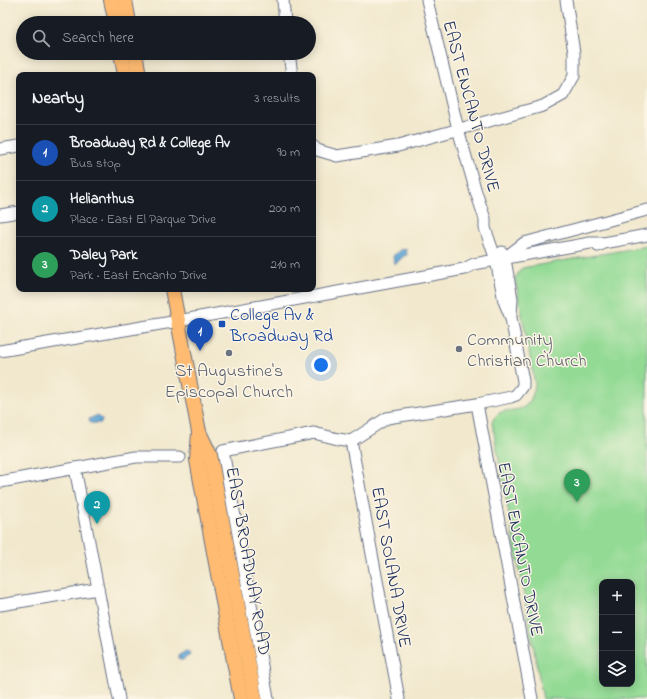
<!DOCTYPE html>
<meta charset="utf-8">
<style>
:root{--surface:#171b24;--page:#242831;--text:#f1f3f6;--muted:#9ea1a6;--line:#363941;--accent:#d93025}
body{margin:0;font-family:"Indie Flower",sans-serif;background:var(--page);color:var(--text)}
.controls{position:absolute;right:12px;bottom:12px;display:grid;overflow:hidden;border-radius:8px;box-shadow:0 2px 10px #0003}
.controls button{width:36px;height:36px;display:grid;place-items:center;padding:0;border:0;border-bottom:1px solid var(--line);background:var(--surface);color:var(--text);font:20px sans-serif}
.you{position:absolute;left:321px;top:365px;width:14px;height:14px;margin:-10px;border:3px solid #fff;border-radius:50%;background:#1a73e8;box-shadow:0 0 0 6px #1a73e833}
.badge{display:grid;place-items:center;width:26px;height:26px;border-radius:50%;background:var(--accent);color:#fff;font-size:13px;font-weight:700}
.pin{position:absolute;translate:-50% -33px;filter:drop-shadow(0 1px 2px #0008)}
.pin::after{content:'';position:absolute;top:21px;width:14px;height:12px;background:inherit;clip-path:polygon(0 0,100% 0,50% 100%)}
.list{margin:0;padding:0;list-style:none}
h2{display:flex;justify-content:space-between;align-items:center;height:52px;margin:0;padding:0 16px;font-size:17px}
h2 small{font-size:13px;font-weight:400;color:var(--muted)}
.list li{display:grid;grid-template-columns:26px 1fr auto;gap:12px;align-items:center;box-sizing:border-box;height:56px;padding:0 16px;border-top:1px solid var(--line)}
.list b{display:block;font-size:15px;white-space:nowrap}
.list p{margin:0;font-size:13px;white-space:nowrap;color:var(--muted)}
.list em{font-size:13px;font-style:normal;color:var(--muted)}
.icon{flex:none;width:22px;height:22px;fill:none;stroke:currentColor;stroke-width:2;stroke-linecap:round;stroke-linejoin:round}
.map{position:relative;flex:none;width:647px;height:699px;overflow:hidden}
.search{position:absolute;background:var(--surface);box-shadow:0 2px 10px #0003;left:16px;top:16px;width:300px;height:44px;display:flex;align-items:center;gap:10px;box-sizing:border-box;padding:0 14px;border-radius:22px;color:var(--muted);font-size:15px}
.panel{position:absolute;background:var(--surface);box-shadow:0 2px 10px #0003;left:16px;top:72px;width:300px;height:220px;border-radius:8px}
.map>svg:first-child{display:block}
.green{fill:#93da94;stroke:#578479;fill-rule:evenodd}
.water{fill:#5fa4d4;stroke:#3d6a99}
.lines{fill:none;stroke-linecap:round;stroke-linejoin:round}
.minor-casing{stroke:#667085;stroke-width:13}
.major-casing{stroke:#667085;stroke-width:16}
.minor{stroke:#fff;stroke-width:11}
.major{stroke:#ffbb71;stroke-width:14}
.transit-dot{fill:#1a4fb4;stroke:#fcf5e5;stroke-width:1.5}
.worship-dot{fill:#6b7280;stroke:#fcf5e5;stroke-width:1.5}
.labels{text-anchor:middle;stroke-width:3;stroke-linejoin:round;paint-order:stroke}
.street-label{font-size:18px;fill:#1b2f5e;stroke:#fcf5e5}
.transit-label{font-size:18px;fill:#164399;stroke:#fcf5e5;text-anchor:start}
.worship-label{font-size:18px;fill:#5b616d;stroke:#fcf5e5;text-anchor:start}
</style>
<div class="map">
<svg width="647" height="699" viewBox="0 0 647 699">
<rect width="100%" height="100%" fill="#fcf5e5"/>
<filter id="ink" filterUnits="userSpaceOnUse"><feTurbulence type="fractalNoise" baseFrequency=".025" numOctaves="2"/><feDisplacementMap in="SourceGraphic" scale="8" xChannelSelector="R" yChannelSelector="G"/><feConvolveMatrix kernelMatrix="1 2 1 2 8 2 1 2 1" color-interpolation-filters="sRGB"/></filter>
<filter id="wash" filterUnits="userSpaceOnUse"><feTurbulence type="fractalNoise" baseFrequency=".012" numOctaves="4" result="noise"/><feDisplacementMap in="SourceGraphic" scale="16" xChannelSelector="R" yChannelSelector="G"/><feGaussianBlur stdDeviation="0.9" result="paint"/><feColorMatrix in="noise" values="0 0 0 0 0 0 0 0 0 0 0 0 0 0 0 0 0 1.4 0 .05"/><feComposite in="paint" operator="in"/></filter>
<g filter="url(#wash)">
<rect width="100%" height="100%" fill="#f1e8cd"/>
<path class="green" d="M 647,246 L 647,699 L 543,699 L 492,422 C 493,420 494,418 495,417 C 505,402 530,423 535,384 L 515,278 L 522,268 ZM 602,582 L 632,582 L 632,684 L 602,684 Z"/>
<g class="water">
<path d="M 406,249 L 407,255 C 401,256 400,262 394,264 L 393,256 L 400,250 Z"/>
<polygon points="98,415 102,419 101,423 90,423 89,419"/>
<path d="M 185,651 L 189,652 L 190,655 C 188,657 185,657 183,660 L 180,660 L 179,658 L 179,655 L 183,653 Z"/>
</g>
</g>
<g filter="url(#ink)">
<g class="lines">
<defs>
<g id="minor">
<polyline points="283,0 285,23"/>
<polyline points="289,53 292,75"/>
<polyline points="313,146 317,150 337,156 398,146 543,106 563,95 574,76 574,53 566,0"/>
<polyline points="0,149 19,146"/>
<polyline points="0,215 19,212"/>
<polyline points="598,246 604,243 647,235"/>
<polyline points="502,252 506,265 512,299 511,315"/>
<polyline points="506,257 524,243 647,210"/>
<polyline points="0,351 178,321 464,269 474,264 590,243 604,243"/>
<polyline points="477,404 532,699"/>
<polyline points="351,441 399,699"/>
<polyline points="75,468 119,699"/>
<polyline points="0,482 136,457 180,457"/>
<polyline points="0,605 98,589"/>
<polyline points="268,699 223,451 314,433 338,439 351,441 387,418 477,404 511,397 516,395 520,390 523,386 523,381 511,318 504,301 496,260 485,228 485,219 476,192 458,129 427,0"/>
</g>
<g id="major">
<polyline points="111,0 116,23"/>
<polyline points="125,0 129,23"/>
<polyline points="121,53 125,75"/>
<polyline points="135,53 139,75"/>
<polyline points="172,289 199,432 197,460 241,699"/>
<polyline points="199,432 210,455 255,699"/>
</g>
</defs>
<use href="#minor" class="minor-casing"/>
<use href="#major" class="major-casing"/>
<use href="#minor" class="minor"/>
<use href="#major" class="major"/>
</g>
</g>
<rect class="transit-dot" x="218" y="320" width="8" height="8" rx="2"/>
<g class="worship-dot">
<circle cx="459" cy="349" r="4"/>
<circle cx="229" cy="353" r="4"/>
</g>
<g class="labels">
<g class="street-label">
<text transform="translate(472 106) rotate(75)" y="6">EAST ENCANTO DRIVE</text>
<text transform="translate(521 549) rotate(79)" y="6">EAST ENCANTO DRIVE</text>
<text transform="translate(249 561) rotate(80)" y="6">EAST BROADWAY ROAD</text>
<text transform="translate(392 567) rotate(80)" y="6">EAST SOLANA DRIVE</text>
</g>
<g class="transit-label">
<text x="230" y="320">College Av &amp;<tspan x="230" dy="21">Broadway Rd</tspan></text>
</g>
<g class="worship-label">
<text x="467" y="345">Community<tspan x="467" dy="21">Christian Church</tspan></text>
<text x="229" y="376" text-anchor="middle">St Augustine's<tspan x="229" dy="21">Episcopal Church</tspan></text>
</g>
</g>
</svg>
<div class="controls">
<button>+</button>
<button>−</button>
<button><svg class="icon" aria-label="layers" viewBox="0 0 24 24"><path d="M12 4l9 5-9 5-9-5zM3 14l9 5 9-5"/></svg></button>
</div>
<div class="you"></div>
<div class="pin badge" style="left:200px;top:351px;background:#1a4fb4">1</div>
<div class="pin badge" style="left:97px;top:524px;background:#0f9aa8">2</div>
<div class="pin badge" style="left:577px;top:502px;background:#2e9e5b">3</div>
<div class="search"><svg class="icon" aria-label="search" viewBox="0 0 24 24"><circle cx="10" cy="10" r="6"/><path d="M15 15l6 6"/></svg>Search here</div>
<section class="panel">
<h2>Nearby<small>3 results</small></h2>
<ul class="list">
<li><span class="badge" style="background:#1a4fb4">1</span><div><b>Broadway Rd &amp; College Av</b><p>Bus stop</p></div><em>90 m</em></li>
<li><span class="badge" style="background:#0f9aa8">2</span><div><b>Helianthus</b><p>Place · East El Parque Drive</p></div><em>200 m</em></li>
<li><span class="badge" style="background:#2e9e5b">3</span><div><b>Daley Park</b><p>Park · East Encanto Drive</p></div><em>210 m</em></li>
</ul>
</section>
</div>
